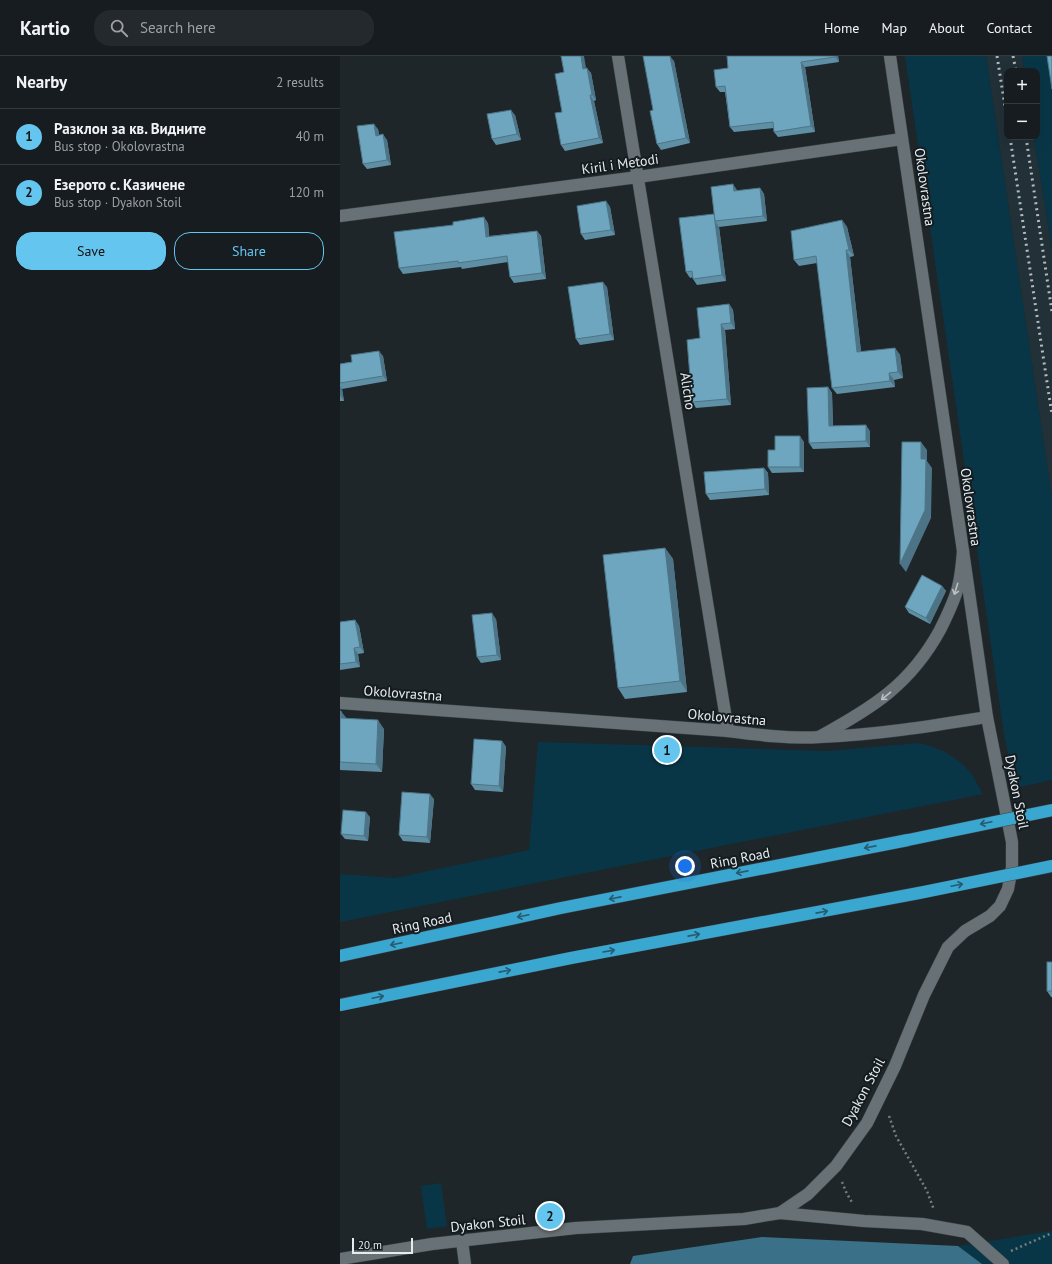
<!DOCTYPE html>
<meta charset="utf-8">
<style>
:root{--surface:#161c1f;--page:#23292c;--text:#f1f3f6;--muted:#9ea1a4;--line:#353a3d;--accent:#64c5ee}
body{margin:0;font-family:"PT Sans",sans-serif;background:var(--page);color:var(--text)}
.controls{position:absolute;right:12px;top:12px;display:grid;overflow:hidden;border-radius:8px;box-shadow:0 4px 16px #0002}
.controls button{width:36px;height:36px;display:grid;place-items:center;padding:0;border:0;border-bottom:1px solid var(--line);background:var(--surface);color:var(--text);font:20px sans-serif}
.scale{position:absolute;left:12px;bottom:10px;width:61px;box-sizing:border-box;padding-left:4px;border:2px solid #e6ebee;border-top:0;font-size:11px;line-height:14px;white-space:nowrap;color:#e6ebee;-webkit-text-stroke:3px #151c20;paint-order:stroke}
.you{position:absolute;left:345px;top:810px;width:14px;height:14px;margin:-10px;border:3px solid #fff;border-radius:50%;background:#1a73e8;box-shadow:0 0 0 6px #1a73e833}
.badge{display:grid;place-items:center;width:26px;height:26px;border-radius:50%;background:var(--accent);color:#111;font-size:13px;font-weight:700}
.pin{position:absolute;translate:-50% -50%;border:2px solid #fff;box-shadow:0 1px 4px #0006}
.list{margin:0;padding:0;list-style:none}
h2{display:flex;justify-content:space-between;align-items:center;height:52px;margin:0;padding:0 16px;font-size:17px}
h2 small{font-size:13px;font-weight:400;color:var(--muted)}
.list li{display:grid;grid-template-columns:26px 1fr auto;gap:12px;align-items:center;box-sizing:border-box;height:56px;padding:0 16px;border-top:1px solid var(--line)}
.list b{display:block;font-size:15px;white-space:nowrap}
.list p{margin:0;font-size:13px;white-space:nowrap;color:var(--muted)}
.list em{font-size:13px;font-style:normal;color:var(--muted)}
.actions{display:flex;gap:8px;padding:12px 16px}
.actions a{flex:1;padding:9px 0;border:1px solid var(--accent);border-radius:16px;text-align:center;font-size:14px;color:var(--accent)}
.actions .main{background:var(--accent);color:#111}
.icon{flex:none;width:22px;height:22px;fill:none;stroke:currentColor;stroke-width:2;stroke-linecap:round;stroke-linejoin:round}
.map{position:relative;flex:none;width:712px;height:1208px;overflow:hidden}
header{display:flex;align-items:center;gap:24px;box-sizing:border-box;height:56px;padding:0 20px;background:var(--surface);border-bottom:1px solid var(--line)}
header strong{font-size:19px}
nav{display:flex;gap:22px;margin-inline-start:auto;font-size:14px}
.search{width:280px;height:36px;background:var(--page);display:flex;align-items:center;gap:10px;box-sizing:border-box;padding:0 14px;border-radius:16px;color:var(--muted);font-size:15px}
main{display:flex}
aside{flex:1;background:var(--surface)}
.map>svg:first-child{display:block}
.built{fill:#223037}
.green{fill:#093647}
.water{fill:#3a7188}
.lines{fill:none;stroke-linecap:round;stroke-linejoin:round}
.minor-casing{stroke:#3d4447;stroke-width:13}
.highway-casing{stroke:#3d4447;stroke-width:13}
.path{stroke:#777e81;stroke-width:2.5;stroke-dasharray:2 3;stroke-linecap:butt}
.minor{stroke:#687175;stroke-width:12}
.highway{stroke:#3aa7d1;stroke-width:12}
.rail{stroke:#b4babd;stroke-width:3;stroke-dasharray:2 4;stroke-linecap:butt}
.highway-bridge-casing{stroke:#3d4447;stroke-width:13;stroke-linecap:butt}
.highway-bridge{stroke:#3aa7d1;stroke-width:12}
.wall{fill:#5f8fa4}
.shaded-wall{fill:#4d7486}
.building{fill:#6ea6bf;stroke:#4d7486}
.oneway{stroke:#bac0c4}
.oneway2{stroke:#265b70}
.labels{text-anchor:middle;stroke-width:4;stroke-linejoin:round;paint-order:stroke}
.street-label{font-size:14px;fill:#e6ebee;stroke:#151c20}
</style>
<header>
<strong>Kartio</strong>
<div class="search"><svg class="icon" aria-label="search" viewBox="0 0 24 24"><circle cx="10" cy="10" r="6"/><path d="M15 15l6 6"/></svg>Search here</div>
<nav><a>Home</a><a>Map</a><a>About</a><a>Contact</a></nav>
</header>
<main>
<aside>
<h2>Nearby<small>2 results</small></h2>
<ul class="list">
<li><span class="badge">1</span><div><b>Разклон за кв. Видните</b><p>Bus stop · Okolovrastna</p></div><em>40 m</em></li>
<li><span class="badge">2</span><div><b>Езерото с. Казичене</b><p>Bus stop · Dyakon Stoil</p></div><em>120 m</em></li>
</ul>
<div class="actions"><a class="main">Save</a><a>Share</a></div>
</aside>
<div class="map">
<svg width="712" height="1208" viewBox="0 0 712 1208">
<rect width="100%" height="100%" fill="#1e2629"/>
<polygon class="built" points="646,0 682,0 684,15 667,15 667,81 694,81 712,194 712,442"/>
<g class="green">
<polygon points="565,0 646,0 712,442 712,724 675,732 664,678"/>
<polygon points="682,0 712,0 712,194 694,81 697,81 697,15 684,15"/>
<path d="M 198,686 L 488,695 L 579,687 C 600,692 619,701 632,719 C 636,724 639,732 643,738 L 0,866 L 0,818 L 55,822 L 189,794 Z"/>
<polygon points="101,1127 107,1170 87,1173 81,1130"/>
<polygon points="712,1175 712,1208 642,1208 618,1190"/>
</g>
<polygon class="water" points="422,1181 618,1190 642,1208 290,1208 293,1200"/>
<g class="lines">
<defs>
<g id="minor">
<polyline points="278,0 388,675"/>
<polyline points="0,160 298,121 562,83"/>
<path d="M 0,647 L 388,675 C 419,679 449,683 480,681 C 536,679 591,670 647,661"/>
<path d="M 479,681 C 532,652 570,629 600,574 C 607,560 614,546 618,531 C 621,520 622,507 623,495 L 550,0"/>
<polyline points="440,1157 524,1165 582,1168 627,1176 663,1208"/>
<polyline points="122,1185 125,1208"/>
<polyline points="0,1203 92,1188 236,1172 404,1163 440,1157 468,1138 496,1110 527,1067 555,1010 584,939 608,891 625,875 650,860 660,850 668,833 672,811 672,786 647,661 623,495"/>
</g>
<g id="highway">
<polyline points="0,900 221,852 568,784"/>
<polyline points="0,949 231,902 579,837"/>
</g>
</defs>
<use href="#minor" class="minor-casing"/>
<use href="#highway" class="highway-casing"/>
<g class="path">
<polyline points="549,1060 556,1080 587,1135 594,1154"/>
<polyline points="502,1126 507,1138 513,1148"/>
<polyline points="671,1195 712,1177"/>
</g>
<use href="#minor" class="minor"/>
<use href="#highway" class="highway"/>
<g class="rail">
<polyline points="657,0 667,63"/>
<polyline points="673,0 676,15"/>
<polyline points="670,81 712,359"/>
<polyline points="686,81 712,256"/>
</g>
<defs>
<g id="highway-bridge">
<polyline points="568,784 712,754"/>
<polyline points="579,837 712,810"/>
</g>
</defs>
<use href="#highway-bridge" class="highway-bridge-casing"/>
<use href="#highway-bridge" class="highway-bridge"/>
</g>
<g class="wall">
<polygon points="498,0 499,6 465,11 475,76 438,81 434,76 434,72 394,76 390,71 385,36 380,36 376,31 388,12"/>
<polygon points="334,5 350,87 321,94 317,88 313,54"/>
<polygon points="246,12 251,17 256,44 254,45 263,87 225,95 221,89 224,16"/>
<polygon points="175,59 181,84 156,89 152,83"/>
<polygon points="38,73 39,79 47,84 51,109 27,113 23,108"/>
<polygon points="420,132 424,138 427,165 379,171 386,225 357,229 353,223 353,221 350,222 346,216 374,158 397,134 397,135"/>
<polygon points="266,145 270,151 275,179 245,184 241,178"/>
<polygon points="502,164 507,171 514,200 510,201 521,296 555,292 560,299 563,322 554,324 555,331 497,338 492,332 477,207 459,210 454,204"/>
<polygon points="148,167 149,180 197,175 201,180 206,223 174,227 170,221 168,206 122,213 121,211 63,218 59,212"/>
<polygon points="267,231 274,284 240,289 236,283"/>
<polygon points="389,248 393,254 395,273 385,274 391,349 356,352 352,346 360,282"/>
<polygon points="43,300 47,325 2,333 4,345 0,345 0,308"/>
<polygon points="488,331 492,337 493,370 530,375 530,391 473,393 469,387"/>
<polygon points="464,386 464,416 432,417 428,411 435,394"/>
<polygon points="424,412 428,417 429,439 370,444 366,438"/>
<polygon points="325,492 333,503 347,636 285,643 278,632"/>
<polygon points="602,530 606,535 590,568 569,557 565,551"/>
<polygon points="156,563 161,604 141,607 137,601"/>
<polygon points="15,564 19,570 24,597 18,598 20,611 0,614 0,566"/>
<polygon points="0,655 6,662 44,673 42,716 0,714"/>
<polygon points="162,685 166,691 163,736 135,734 131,728"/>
<polygon points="94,743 90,787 63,785 59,779"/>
<polygon points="30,761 28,785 5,783 1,778"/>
<polygon points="712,906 712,941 711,941 707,935"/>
</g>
<g class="shaded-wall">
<polygon points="241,0 244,0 247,18 243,13"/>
<polygon points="330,0 334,5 350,87 346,82"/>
<polygon points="495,0 498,0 499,6 495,1"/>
<polygon points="461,6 465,11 475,76 471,70"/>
<polygon points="247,12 251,17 256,44 252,39"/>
<polygon points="250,39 254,45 263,87 259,82"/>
<polygon points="171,54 175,59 181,84 177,78"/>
<polygon points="34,68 38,73 40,85 36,80"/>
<polygon points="43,78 47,84 51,109 47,104"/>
<polygon points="393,128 397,134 398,141 394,135"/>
<polygon points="420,132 424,138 427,165 423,160"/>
<polygon points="266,145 270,151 275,179 271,174"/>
<polygon points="374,158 375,165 379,171 386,225 382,219"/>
<polygon points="144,161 148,167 150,186 146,181"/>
<polygon points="502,164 507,171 514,200 509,194"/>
<polygon points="197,175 201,180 206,223 202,217"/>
<polygon points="506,194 510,201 522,303 517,296"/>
<polygon points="263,226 267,231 274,284 270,278"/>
<polygon points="389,248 393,254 395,273 391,267"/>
<polygon points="381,268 385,274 391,349 387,343"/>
<polygon points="555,292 560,299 563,322 558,316"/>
<polygon points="39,295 43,300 47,325 43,320"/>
<polygon points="549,317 554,324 555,331 550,325"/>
<polygon points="0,330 2,333 4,345 0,339"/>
<polygon points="488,331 492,337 493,376 489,370"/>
<polygon points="526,369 530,375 530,391 526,385"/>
<polygon points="460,380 464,386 464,416 460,411"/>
<polygon points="581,386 587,394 587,405 592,412 591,462 566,516 560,508 581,403"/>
<polygon points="424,412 428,417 429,439 425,433"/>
<polygon points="325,492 333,503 347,636 340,625"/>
<polygon points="602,530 606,535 590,568 586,562"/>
<polygon points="152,557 156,563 161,604 157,599"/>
<polygon points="15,564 19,570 24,597 20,591"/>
<polygon points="14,592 18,598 20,611 16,606"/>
<polygon points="1,655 7,663 1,662"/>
<polygon points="38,664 44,673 42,716 36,708"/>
<polygon points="162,685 166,691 163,736 159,730"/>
<polygon points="90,738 94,743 90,787 87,781"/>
<polygon points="26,756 30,761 28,785 24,780"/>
</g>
<g class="building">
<polygon points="221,0 241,0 243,13 247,12 252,39 250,39 259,82 221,89 215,57 222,56 215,18 224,16"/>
<polygon points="303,0 330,0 346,82 317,88 310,55 313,54"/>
<polygon points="387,0 495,0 495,1 461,6 471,70 434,76 433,66 390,71 385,30 376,31 374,14 388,12"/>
<polygon points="707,0 712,0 712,33"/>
<polygon points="171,54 177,78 152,83 147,58"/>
<polygon points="34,68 36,80 43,78 47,104 23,108 17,70"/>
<polygon points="393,128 394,135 420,132 423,160 375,165 371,131"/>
<polygon points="266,145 271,174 241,178 237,150"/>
<polygon points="374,158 382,219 353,223 352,215 346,216 339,162"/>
<polygon points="144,161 146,181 197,175 202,217 170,221 167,200 118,207 118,205 59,212 54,176 113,169 113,166"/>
<polygon points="502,164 509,194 506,194 517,296 555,292 558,316 549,317 550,325 492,332 476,200 454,204 451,175"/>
<polygon points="263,226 270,278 236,283 228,231"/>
<polygon points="389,248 391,267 381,268 387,343 352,346 347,284 360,282 357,252"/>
<polygon points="39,295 43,320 0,327 0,308 12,306 11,299"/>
<polygon points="488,331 489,370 526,369 526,385 469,387 467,332"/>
<polygon points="435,380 460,380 460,411 428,411 428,394 435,394"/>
<polygon points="562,386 581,386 581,403 586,403 585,454 560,508"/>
<polygon points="424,412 425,433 366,438 364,416"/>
<polygon points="325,492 340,625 278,632 263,499"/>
<polygon points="582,519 602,530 586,562 565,551"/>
<polygon points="152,557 157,599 137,601 132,559"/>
<polygon points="15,564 20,591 14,592 16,606 0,608 0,566"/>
<polygon points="0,655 1,655 1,662 38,664 36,708 0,706"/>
<polygon points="134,683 162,685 159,730 131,728"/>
<polygon points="62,736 90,738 87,781 59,779"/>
<polygon points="3,754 26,756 24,780 1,778"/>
<rect x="707" y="906" width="5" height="29"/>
</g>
<defs><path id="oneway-shaft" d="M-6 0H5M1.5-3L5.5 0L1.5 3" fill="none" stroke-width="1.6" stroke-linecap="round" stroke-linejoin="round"/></defs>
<g class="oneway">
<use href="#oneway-shaft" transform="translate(616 533) rotate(107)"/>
<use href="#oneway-shaft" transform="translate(546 640) rotate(141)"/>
</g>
<g class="oneway2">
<use href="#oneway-shaft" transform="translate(646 767) rotate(168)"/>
<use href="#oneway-shaft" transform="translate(530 791) rotate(169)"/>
<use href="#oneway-shaft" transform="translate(402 816) rotate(169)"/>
<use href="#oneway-shaft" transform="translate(617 829) rotate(-12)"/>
<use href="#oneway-shaft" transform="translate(275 842) rotate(169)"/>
<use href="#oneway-shaft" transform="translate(482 856) rotate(-11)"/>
<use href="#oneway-shaft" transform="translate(183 860) rotate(168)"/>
<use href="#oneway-shaft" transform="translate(354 879) rotate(-11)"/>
<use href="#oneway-shaft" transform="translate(56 888) rotate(168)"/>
<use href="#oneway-shaft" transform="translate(269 895) rotate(-10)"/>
<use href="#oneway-shaft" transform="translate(165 915) rotate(-11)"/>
<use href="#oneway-shaft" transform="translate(38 941) rotate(-12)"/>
</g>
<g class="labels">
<g class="street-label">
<text transform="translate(280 108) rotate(-8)" y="5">Kiril i Metodi</text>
<text transform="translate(585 131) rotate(82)" y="5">Okolovrastna</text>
<text transform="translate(348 335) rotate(81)" y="5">Alicho</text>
<text transform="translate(631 451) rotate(82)" y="5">Okolovrastna</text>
<text transform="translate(63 637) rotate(4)" y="5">Okolovrastna</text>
<text transform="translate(387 661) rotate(5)" y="5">Okolovrastna</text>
<text transform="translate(677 736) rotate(79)" y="5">Dyakon Stoil</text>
<text transform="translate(400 802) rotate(-11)" y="5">Ring Road</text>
<text transform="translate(82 867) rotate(-12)" y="5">Ring Road</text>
<text transform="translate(523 1036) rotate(-62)" y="5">Dyakon Stoil</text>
<text transform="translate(148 1167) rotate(-6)" y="5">Dyakon Stoil</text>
</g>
</g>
</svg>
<div class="controls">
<button>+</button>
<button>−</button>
</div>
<div class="scale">20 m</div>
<div class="you"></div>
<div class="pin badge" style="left:327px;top:694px">1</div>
<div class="pin badge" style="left:210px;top:1160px">2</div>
</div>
</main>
